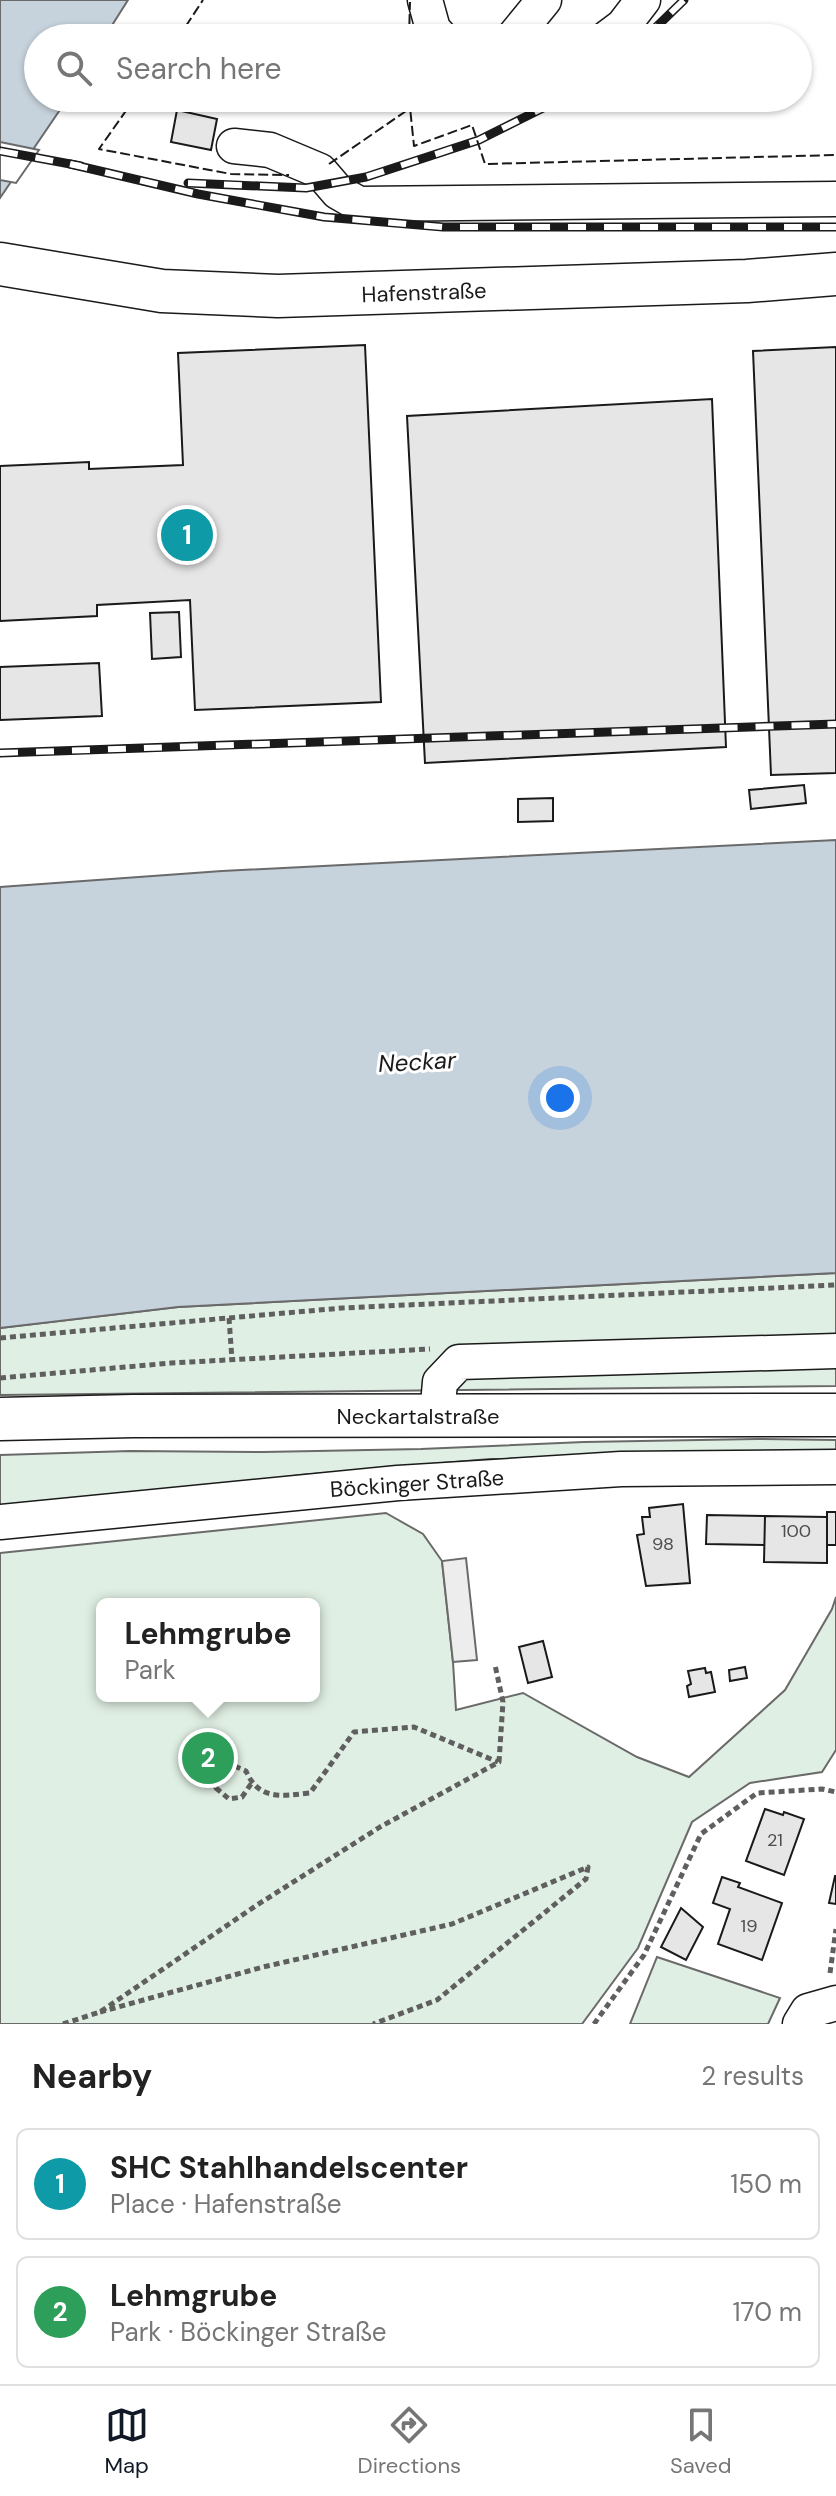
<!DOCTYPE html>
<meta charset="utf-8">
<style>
:root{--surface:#fff;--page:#f2f2f2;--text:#222;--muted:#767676;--line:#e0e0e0;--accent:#111827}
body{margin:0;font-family:"DM Sans",sans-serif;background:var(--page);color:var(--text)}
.you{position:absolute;left:560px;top:1098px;width:28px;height:28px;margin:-20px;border:6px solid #fff;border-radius:50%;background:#1a73e8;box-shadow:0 0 0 12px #1a73e833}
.badge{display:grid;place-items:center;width:52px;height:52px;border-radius:50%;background:var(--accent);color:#fff;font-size:26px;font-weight:700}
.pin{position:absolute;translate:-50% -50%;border:4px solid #fff;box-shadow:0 2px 8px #0006}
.popup{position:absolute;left:96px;top:1598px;width:224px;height:104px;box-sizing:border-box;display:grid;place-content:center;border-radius:12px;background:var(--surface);filter:drop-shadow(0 2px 6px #0005);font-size:26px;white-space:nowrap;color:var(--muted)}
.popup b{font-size:30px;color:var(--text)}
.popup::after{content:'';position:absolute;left:50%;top:100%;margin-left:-16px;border:16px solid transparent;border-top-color:var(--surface)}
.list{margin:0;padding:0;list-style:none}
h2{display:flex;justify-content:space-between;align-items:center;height:104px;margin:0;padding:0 32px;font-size:34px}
h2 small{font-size:26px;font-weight:400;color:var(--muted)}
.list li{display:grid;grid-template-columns:52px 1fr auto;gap:24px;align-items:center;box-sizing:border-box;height:112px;margin:0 16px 16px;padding:0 16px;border:2px solid var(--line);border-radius:12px}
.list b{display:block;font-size:30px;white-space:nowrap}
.list p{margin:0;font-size:26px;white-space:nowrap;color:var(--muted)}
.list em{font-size:26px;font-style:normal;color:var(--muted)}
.icon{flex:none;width:44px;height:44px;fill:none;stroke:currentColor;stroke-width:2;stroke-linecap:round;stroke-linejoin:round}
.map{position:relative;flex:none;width:836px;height:2024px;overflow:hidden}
.search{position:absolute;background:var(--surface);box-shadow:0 2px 6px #0004;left:24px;right:24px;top:24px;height:88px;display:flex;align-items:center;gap:20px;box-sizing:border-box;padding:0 28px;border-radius:44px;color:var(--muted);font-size:30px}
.sheet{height:360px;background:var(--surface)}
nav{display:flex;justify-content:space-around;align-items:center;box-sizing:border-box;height:112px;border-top:2px solid var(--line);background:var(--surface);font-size:22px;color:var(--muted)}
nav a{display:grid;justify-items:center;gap:4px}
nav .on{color:var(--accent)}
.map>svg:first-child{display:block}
.green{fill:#e0efe3;stroke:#6a6a6a;stroke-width:2;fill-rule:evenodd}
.parking{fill:#ededed;stroke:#6a6a6a;stroke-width:2}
.water{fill:#c6d2dc;stroke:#6a6a6a;stroke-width:2}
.pier{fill:#fff;stroke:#6a6a6a;stroke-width:2}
.building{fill:#e6e6e6;stroke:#1a1a1a;stroke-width:2}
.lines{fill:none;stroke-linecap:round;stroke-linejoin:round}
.minor-casing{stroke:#1a1a1a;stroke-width:37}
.major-casing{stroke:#1a1a1a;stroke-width:45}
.path{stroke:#5f5f5f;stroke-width:5;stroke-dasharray:6 4;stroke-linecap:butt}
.minor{stroke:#fff;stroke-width:34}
.major{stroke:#fff;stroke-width:42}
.rail-casing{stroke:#1a1a1a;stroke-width:9}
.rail{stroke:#fff;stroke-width:6;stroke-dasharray:18;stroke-linecap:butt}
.fence{stroke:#1a1a1a;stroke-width:2;stroke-dasharray:10 4;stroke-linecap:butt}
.labels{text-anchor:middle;stroke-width:6;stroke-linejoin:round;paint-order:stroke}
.number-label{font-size:18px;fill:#4d4d4d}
.street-label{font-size:22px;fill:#1a1a1a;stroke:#fff}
.water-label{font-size:24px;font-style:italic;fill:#1a1a1a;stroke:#fff}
</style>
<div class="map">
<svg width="836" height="2024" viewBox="0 0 836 2024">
<rect width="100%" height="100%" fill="#fff"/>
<g class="green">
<polygon points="836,1273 836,1386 0,1395 0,1328 178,1307"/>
<polygon points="757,1439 836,1440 836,1456 490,1459 301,1475 100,1501 0,1512 0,1455 130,1451 263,1452 421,1449 584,1442"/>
<path d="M 386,1513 L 423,1534 L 442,1561 L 453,1662 L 456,1710 L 523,1693 L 637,1757 L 689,1777 L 785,1690 L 832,1609 L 836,1597 L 836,1750 L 822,1772 L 750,1783 L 692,1822 L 638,1948 L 582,2024 L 0,2024 L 0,1553 ZM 102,1604 L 314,1604 L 314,1696 L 102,1696 Z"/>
<polygon points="657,1957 780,1998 768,2024 630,2024"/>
</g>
<polygon class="parking" points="466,1558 477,1660 453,1662 442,1561"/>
<g class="water">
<polygon points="0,0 128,0 104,38 38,38 38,98 68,98 0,198"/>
<polygon points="836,840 836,1273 178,1307 0,1328 0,887 222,871"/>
</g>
<polygon class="pier" points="0,142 39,150 16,183 0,180"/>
<g class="building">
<polygon points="177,110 217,119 211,150 171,142"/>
<polygon points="365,345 381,702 195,710 190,600 97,605 97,616 0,621 0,466 89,462 89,469 183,465 178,353"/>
<polygon points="836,347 836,773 771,775 753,351"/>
<polygon points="712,399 726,747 425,763 407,416"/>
<polygon points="179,612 181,657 152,659 150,613"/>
<polygon points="99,663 102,716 0,720 0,667"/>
<polygon points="804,785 806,803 751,809 749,790"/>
<polygon points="553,798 553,821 518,822 518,799"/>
<polygon points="683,1504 690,1583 646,1586 637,1535 644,1534 642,1517 650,1517 649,1508"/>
<rect x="827" y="1512" width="9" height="33"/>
<polygon points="707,1515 765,1516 765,1545 706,1544"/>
<polygon points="765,1516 827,1517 827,1563 764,1562"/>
<polygon points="543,1641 552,1677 528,1683 519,1647"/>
<polygon points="745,1667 747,1678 730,1681 729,1670"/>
<polygon points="705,1668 706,1673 711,1672 715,1692 689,1697 687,1686 691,1684 688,1671"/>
<polygon points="765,1809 783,1815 784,1812 804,1819 784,1875 746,1861"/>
<polygon points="835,1876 836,1876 836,1904 829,1903"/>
<polygon points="722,1877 740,1883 738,1887 782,1903 762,1960 718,1944 730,1909 713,1903"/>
<polygon points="681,1908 703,1927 686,1960 661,1947"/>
</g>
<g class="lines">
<defs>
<g id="minor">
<polyline points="425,0 433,29 441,38"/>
<polyline points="513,38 544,0"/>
<polyline points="607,38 623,26 643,0"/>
<polyline points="234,146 270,150 320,171 338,192 359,204 836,199"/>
<polyline points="437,1416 440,1382 459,1362 836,1351"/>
<polyline points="0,1522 398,1483 621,1469 836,1467"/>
<polyline points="800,2024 808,2011 836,2003"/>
</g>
<g id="major">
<polyline points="0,264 162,291 278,296 747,281 836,274"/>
<polyline points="0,1419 133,1416 836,1415"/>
</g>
</defs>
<use href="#minor" class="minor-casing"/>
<use href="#major" class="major-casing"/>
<g class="path">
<polyline points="229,1318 232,1360"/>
<polyline points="0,1338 342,1308 836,1285"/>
<polyline points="0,1378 171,1363 430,1349"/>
<path d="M 251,1784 L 242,1797 L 229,1799 L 216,1788 L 219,1772 L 232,1765 L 246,1771 C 259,1801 282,1796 310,1793 L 354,1732 L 414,1727 L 498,1762"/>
<polyline points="830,1973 836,1929"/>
<polyline points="100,2012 263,1967 452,1924 588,1867 586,1879 437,2000 373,2024"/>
<polyline points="63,2024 100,2012 257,1905 380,1827 499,1762 503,1702 495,1665"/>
<polyline points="594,2024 644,1955 701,1834 757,1793 822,1789 836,1792"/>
</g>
<use href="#minor" class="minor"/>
<use href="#major" class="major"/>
<defs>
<g id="rail">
<polyline points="645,38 684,0"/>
<polyline points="0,151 81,166"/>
<polyline points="70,164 198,194 324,217 443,227 836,227"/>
<polyline points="188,183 306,188 366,177 479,140 563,98"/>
<polyline points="0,753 836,724"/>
</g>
</defs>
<use href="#rail" class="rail-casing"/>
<use href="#rail" class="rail"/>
<g class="fence">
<polyline points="178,38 203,0"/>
<polyline points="409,38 410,2"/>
<polyline points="135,98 99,149 231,174 289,175"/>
<polyline points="409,98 414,146 472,125 485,164 836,155"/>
<polyline points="329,164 409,109 409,106"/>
</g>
</g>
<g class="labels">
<g class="number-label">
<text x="796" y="1537">100</text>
<text x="663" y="1550">98</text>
<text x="775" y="1846">21</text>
<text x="749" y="1932">19</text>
</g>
<g class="street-label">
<text transform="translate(424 292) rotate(-2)" y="8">Hafenstraße</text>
<text x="418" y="1424">Neckartalstraße</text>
<text transform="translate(417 1483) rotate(-4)" y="8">Böckinger Straße</text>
</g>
<g class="water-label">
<text transform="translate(417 1062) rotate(-3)" y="8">Neckar</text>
</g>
</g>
</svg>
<div class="you"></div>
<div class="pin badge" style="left:187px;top:535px;background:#0f9aa8">1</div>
<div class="pin badge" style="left:208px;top:1758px;background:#2e9e5b">2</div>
<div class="popup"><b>Lehmgrube</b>Park</div>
<div class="search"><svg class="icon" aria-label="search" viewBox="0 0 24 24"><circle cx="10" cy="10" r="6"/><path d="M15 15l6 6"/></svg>Search here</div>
</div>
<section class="sheet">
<h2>Nearby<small>2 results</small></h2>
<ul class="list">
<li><span class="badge" style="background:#0f9aa8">1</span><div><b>SHC Stahlhandelscenter</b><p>Place · Hafenstraße</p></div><em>150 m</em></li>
<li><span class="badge" style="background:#2e9e5b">2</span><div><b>Lehmgrube</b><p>Park · Böckinger Straße</p></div><em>170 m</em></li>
</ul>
</section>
<nav>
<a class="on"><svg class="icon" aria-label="map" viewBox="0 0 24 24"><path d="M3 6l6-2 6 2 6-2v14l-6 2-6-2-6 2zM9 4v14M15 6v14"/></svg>Map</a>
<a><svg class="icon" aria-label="directions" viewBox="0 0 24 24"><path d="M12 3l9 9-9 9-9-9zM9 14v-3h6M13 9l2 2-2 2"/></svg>Directions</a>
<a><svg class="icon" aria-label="saved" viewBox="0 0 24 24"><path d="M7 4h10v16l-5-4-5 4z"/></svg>Saved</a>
</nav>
